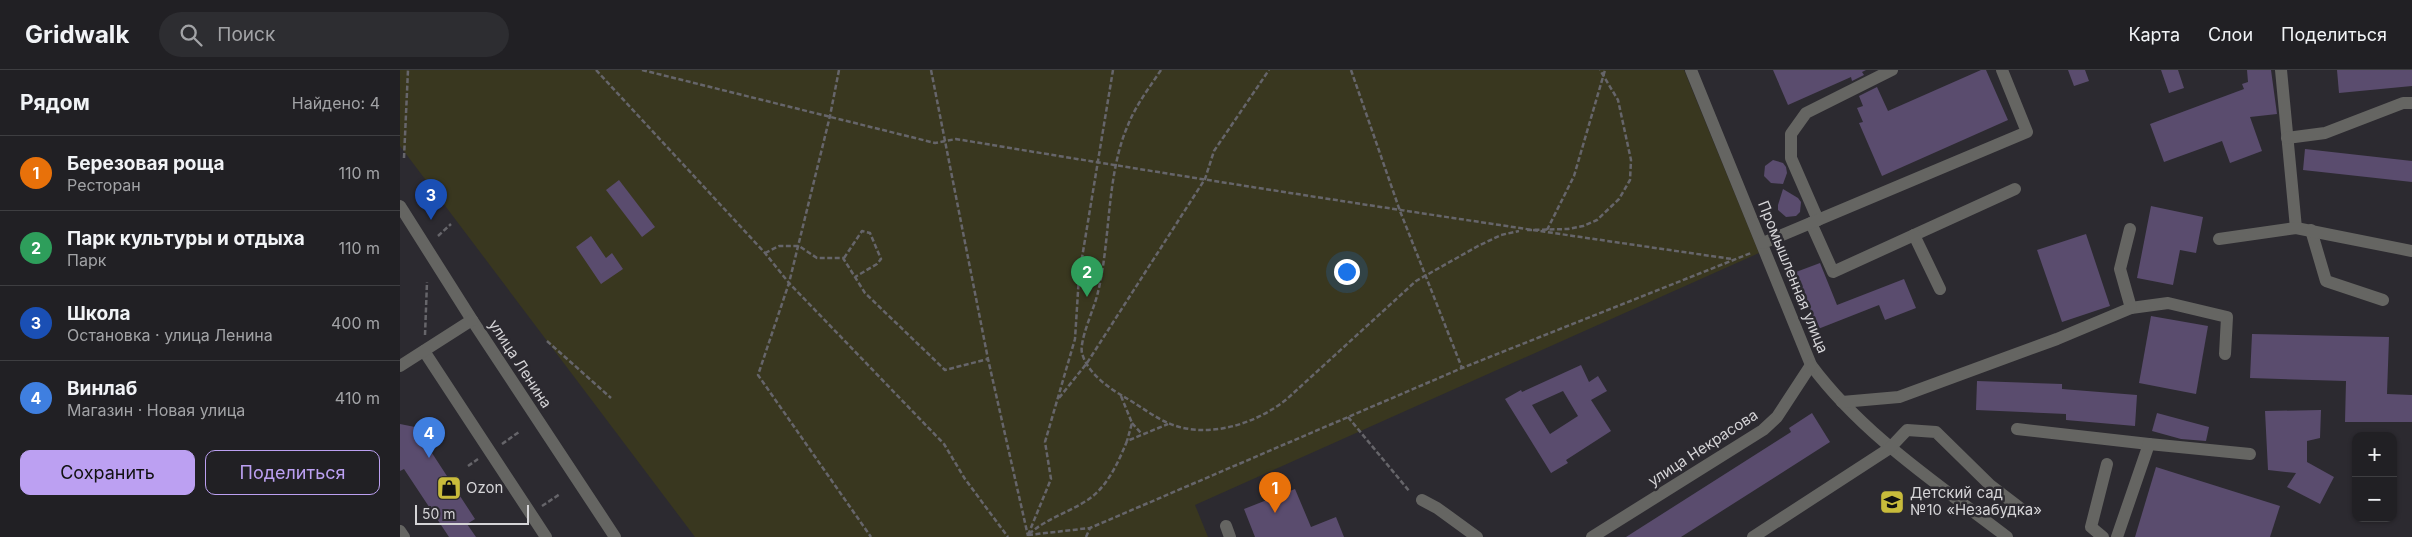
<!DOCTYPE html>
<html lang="ru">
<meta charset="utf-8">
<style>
:root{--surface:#212024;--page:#2d2d31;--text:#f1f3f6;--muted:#a2a3a6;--line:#3e3e41;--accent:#bca0f2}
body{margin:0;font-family:Inter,sans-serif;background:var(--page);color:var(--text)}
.controls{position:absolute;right:15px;bottom:15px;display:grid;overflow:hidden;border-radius:10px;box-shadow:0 1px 4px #0004}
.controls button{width:45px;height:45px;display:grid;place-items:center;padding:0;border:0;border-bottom:1px solid var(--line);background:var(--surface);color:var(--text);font:25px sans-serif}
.scale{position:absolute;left:15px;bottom:12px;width:114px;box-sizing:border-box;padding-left:5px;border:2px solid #d5d4d7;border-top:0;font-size:14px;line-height:18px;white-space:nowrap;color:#d5d4d7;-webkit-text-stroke:4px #2c2a30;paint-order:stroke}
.you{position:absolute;left:946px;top:201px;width:18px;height:18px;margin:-12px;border:4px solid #fff;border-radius:50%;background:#1a73e8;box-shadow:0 0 0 8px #1a73e833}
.badge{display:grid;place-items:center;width:32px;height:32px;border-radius:50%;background:var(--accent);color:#fff;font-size:16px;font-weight:700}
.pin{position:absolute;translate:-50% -41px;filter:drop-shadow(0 1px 2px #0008)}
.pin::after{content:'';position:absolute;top:26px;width:18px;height:15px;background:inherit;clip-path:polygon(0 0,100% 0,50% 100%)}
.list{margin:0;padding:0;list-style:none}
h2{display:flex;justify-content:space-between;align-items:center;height:65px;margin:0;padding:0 20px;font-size:21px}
h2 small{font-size:16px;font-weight:400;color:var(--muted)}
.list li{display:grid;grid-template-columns:32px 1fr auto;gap:15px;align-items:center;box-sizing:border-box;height:75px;padding:0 20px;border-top:1px solid var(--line)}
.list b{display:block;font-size:19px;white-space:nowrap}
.list p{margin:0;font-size:16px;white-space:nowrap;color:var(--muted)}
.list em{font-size:16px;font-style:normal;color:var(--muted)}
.actions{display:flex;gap:10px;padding:15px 20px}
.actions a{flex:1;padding:11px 0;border:1px solid var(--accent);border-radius:10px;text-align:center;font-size:18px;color:var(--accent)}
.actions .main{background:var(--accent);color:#111}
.icon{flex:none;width:28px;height:28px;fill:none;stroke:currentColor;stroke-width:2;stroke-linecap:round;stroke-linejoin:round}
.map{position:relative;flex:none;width:2012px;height:467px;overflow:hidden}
header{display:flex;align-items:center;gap:30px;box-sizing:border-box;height:70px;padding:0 25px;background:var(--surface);border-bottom:1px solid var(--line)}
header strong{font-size:24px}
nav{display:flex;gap:28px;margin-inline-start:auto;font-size:18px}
.search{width:350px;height:45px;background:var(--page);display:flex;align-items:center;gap:12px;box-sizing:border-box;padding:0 18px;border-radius:28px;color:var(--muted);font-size:19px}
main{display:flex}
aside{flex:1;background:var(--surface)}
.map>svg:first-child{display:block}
.green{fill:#39371f}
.building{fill:#5a4c6e;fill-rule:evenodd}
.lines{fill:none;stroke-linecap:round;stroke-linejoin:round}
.path{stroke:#66656a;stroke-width:2.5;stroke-dasharray:5 2.5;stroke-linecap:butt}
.minor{stroke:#656562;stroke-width:12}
.labels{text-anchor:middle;stroke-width:5;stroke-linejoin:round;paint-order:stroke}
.street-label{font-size:15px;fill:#d5d4d7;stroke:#2c2a30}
.poi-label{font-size:15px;fill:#d5d4d7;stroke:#2c2a30;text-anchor:start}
</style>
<header>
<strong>Gridwalk</strong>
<div class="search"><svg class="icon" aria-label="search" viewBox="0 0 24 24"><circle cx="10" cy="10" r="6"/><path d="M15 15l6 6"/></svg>Поиск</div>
<nav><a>Карта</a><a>Слои</a><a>Поделиться</a></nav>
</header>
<main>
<aside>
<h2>Рядом<small>Найдено: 4</small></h2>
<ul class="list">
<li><span class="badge" style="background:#e8710a">1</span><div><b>Березовая роща</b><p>Ресторан</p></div><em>110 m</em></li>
<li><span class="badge" style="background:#2e9e5b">2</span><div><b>Парк культуры и отдыха</b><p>Парк</p></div><em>110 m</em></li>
<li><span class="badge" style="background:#1a4fb4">3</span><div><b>Школа</b><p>Остановка · улица Ленина</p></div><em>400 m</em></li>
<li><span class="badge" style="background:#3f7fe0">4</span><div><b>Винлаб</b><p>Магазин · Новая улица</p></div><em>410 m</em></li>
</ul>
<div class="actions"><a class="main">Сохранить</a><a>Поделиться</a></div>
</aside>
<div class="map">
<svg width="2012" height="467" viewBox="0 0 2012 467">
<rect width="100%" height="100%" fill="#2c2a30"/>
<polygon class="green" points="0,0 1284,0 1359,183 795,435 808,467 295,467 0,76"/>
<g class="building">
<polygon points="1373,0 1466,0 1462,2 1464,5 1452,11 1451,7 1388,35"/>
<polygon points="1581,0 1586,0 1608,50 1482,106 1459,53 1463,52 1457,38 1463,36 1459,26 1477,17 1488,41"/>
<polygon points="1668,0 1685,0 1689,11 1674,16"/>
<polygon points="1761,0 1778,0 1784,18 1769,23"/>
<polygon points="1847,0 1871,0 1877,44 1850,47 1862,81 1830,93 1822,71 1764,92 1750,54 1844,19 1842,14 1848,12"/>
<polygon points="1937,0 2012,0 2012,16 1939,23"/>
<polygon points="1905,79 2012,91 2012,112 1903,100"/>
<polygon points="1373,90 1383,93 1386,97 1387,103 1383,114 1371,113 1364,106 1365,96"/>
<polygon points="219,110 255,157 242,167 206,120"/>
<polygon points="1383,119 1398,128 1401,132 1400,142 1396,146 1386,147 1378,140 1378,135"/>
<polygon points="1751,136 1803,147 1796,183 1780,180 1773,215 1737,208"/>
<polygon points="1686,164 1710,236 1662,252 1637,180"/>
<polygon points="191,166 206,188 212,183 223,199 201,214 176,177"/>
<polygon points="1420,193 1437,235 1504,209 1516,238 1485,250 1479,235 1418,259 1396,202"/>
<polygon points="1751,246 1808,256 1796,324 1739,313"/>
<polygon points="1852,264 1989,267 1987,324 2012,325 2012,352 1945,352 1946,311 1850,308"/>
<path d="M 1181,295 L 1189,312 L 1198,306 L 1207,321 L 1191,330 L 1211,361 L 1166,390 L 1168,393 L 1151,403 L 1105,329 L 1121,320 L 1122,322 ZM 1163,321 L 1178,346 L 1150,364 L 1132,335 Z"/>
<polygon points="1577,311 1662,314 1662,319 1737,325 1735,356 1666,350 1666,344 1576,340"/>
<polygon points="1921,340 1920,368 1907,371 1907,392 1934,407 1920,434 1887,417 1896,403 1868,400 1865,341"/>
<polygon points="1412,343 1430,372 1281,467 1226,467 1391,362 1389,358"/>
<polygon points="1757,343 1809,357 1806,371 1781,369 1752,361"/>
<polygon points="0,354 15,357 75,449 67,454 76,467 49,467 4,399 0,401"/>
<polygon points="1756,397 1880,436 1870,467 1735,467"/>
<polygon points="895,419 911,457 936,447 944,467 855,467 844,439"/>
</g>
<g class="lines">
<g class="path">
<polyline points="196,0 365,183 389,213 544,374 565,409 608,467"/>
<path d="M 242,0 L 535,73 L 556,69 C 814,112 1073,152 1332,189"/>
<polyline points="439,0 430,46 389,213 358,305 471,467"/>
<polyline points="531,0 588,289 628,466"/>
<path d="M 761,0 C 749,18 736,35 728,55 C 706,105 711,169 698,222 C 695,237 679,270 682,283 C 687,303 710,319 726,328 C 740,336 754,347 768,353 C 807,370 857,354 888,328 L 1016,211 L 1078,176 L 1101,165 L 1119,161"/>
<polyline points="951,0 1000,141 1062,298"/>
<polyline points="4,88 8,0"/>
<polyline points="1127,160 1168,159 1183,156 1197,150 1219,129 1230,110 1231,90 1218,30 1200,0"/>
<polyline points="1147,160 1174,106 1205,0"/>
<polyline points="38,166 51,154"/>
<polyline points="365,183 379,176 399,176 417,188 443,188 465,223 545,300 588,289"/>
<polyline points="444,188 462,161 470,163 481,189 477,194 455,207"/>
<polyline points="25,265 27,212"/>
<polyline points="147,271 211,328"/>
<polyline points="721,326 732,353 727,371"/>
<polyline points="659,328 687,293 805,109 814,81 869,0"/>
<polyline points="948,347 1010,422"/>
<polyline points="732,353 741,363"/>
<polyline points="102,374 119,362"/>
<polyline points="68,396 78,389"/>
<polyline points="142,436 160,424"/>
<path d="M 629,464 C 646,449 667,443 686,431 C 707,418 718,393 727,371 L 768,354"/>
<polyline points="628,465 690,458 1062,298 1351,183"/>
<polyline points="628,465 651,409 645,372 675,269 679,206 713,0"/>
<polyline points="686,467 690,458"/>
</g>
<g class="minor">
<path d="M 1291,0 L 1411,295 C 1463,365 1538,414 1607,467"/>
<polyline points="1881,0 1896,158"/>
<polyline points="1887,68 1925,63 2003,33 2012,33"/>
<polyline points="0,136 72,250 215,467"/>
<polyline points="1418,150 1391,88 1391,64 1406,43 1492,0"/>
<polyline points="1411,153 1433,202 1615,119"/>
<polyline points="1911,160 1926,211 1983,230"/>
<polyline points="1514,165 1540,219"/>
<polyline points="1819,169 1896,158 2012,181"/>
<polyline points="1363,173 1627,62 1602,0"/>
<polyline points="1731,238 1768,233 1827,247 1825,284"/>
<polyline points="24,281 146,467"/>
<polyline points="0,296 72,250"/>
<polyline points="1442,332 1499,327 1657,269 1731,238 1720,199 1730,159"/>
<polyline points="1617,359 1749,374"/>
<polyline points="1022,430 1037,438 1077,467"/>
<polyline points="826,456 830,467"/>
<polyline points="0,461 4,467"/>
<polyline points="1192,467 1363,360 1377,347 1411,295"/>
<polyline points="1353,467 1490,378 1507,360 1536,362 1590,415 1624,441"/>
<polyline points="1703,467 1691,457 1707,394"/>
<polyline points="1717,467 1749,374 1850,384"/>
</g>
</g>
<defs>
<symbol id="shop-square" viewBox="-11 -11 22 22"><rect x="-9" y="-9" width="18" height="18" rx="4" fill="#c8bb3b" stroke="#2c2a30"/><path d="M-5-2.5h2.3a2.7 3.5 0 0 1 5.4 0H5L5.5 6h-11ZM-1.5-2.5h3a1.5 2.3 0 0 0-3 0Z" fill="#111"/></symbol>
<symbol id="school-square" viewBox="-11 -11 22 22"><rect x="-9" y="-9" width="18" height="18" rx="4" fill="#c8bb3b" stroke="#2c2a30"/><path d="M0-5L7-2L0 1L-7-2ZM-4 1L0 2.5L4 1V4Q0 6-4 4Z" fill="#111"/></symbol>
</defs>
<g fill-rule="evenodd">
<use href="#shop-square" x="35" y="404" width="28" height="28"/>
<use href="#school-square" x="1478" y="418" width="28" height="28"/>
</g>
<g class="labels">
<g class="street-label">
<text transform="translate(1393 207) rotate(68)" y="5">Промышленная улица</text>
<text transform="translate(120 294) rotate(57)" y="5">улица Ленина</text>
<text transform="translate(1303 378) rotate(-33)" y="5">улица Некрасова</text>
</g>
<g class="poi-label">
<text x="66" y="423">Ozon</text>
<text x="1510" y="428">Детский сад<tspan x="1510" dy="17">№10 «Незабудка»</tspan></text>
</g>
</g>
</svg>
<div class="controls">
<button>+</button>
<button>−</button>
</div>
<div class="scale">50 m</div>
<div class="you"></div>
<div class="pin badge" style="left:875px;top:443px;background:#e8710a">1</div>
<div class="pin badge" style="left:687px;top:227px;background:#2e9e5b">2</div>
<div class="pin badge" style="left:31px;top:150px;background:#1a4fb4">3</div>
<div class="pin badge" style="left:29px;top:388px;background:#3f7fe0">4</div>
</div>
</main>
